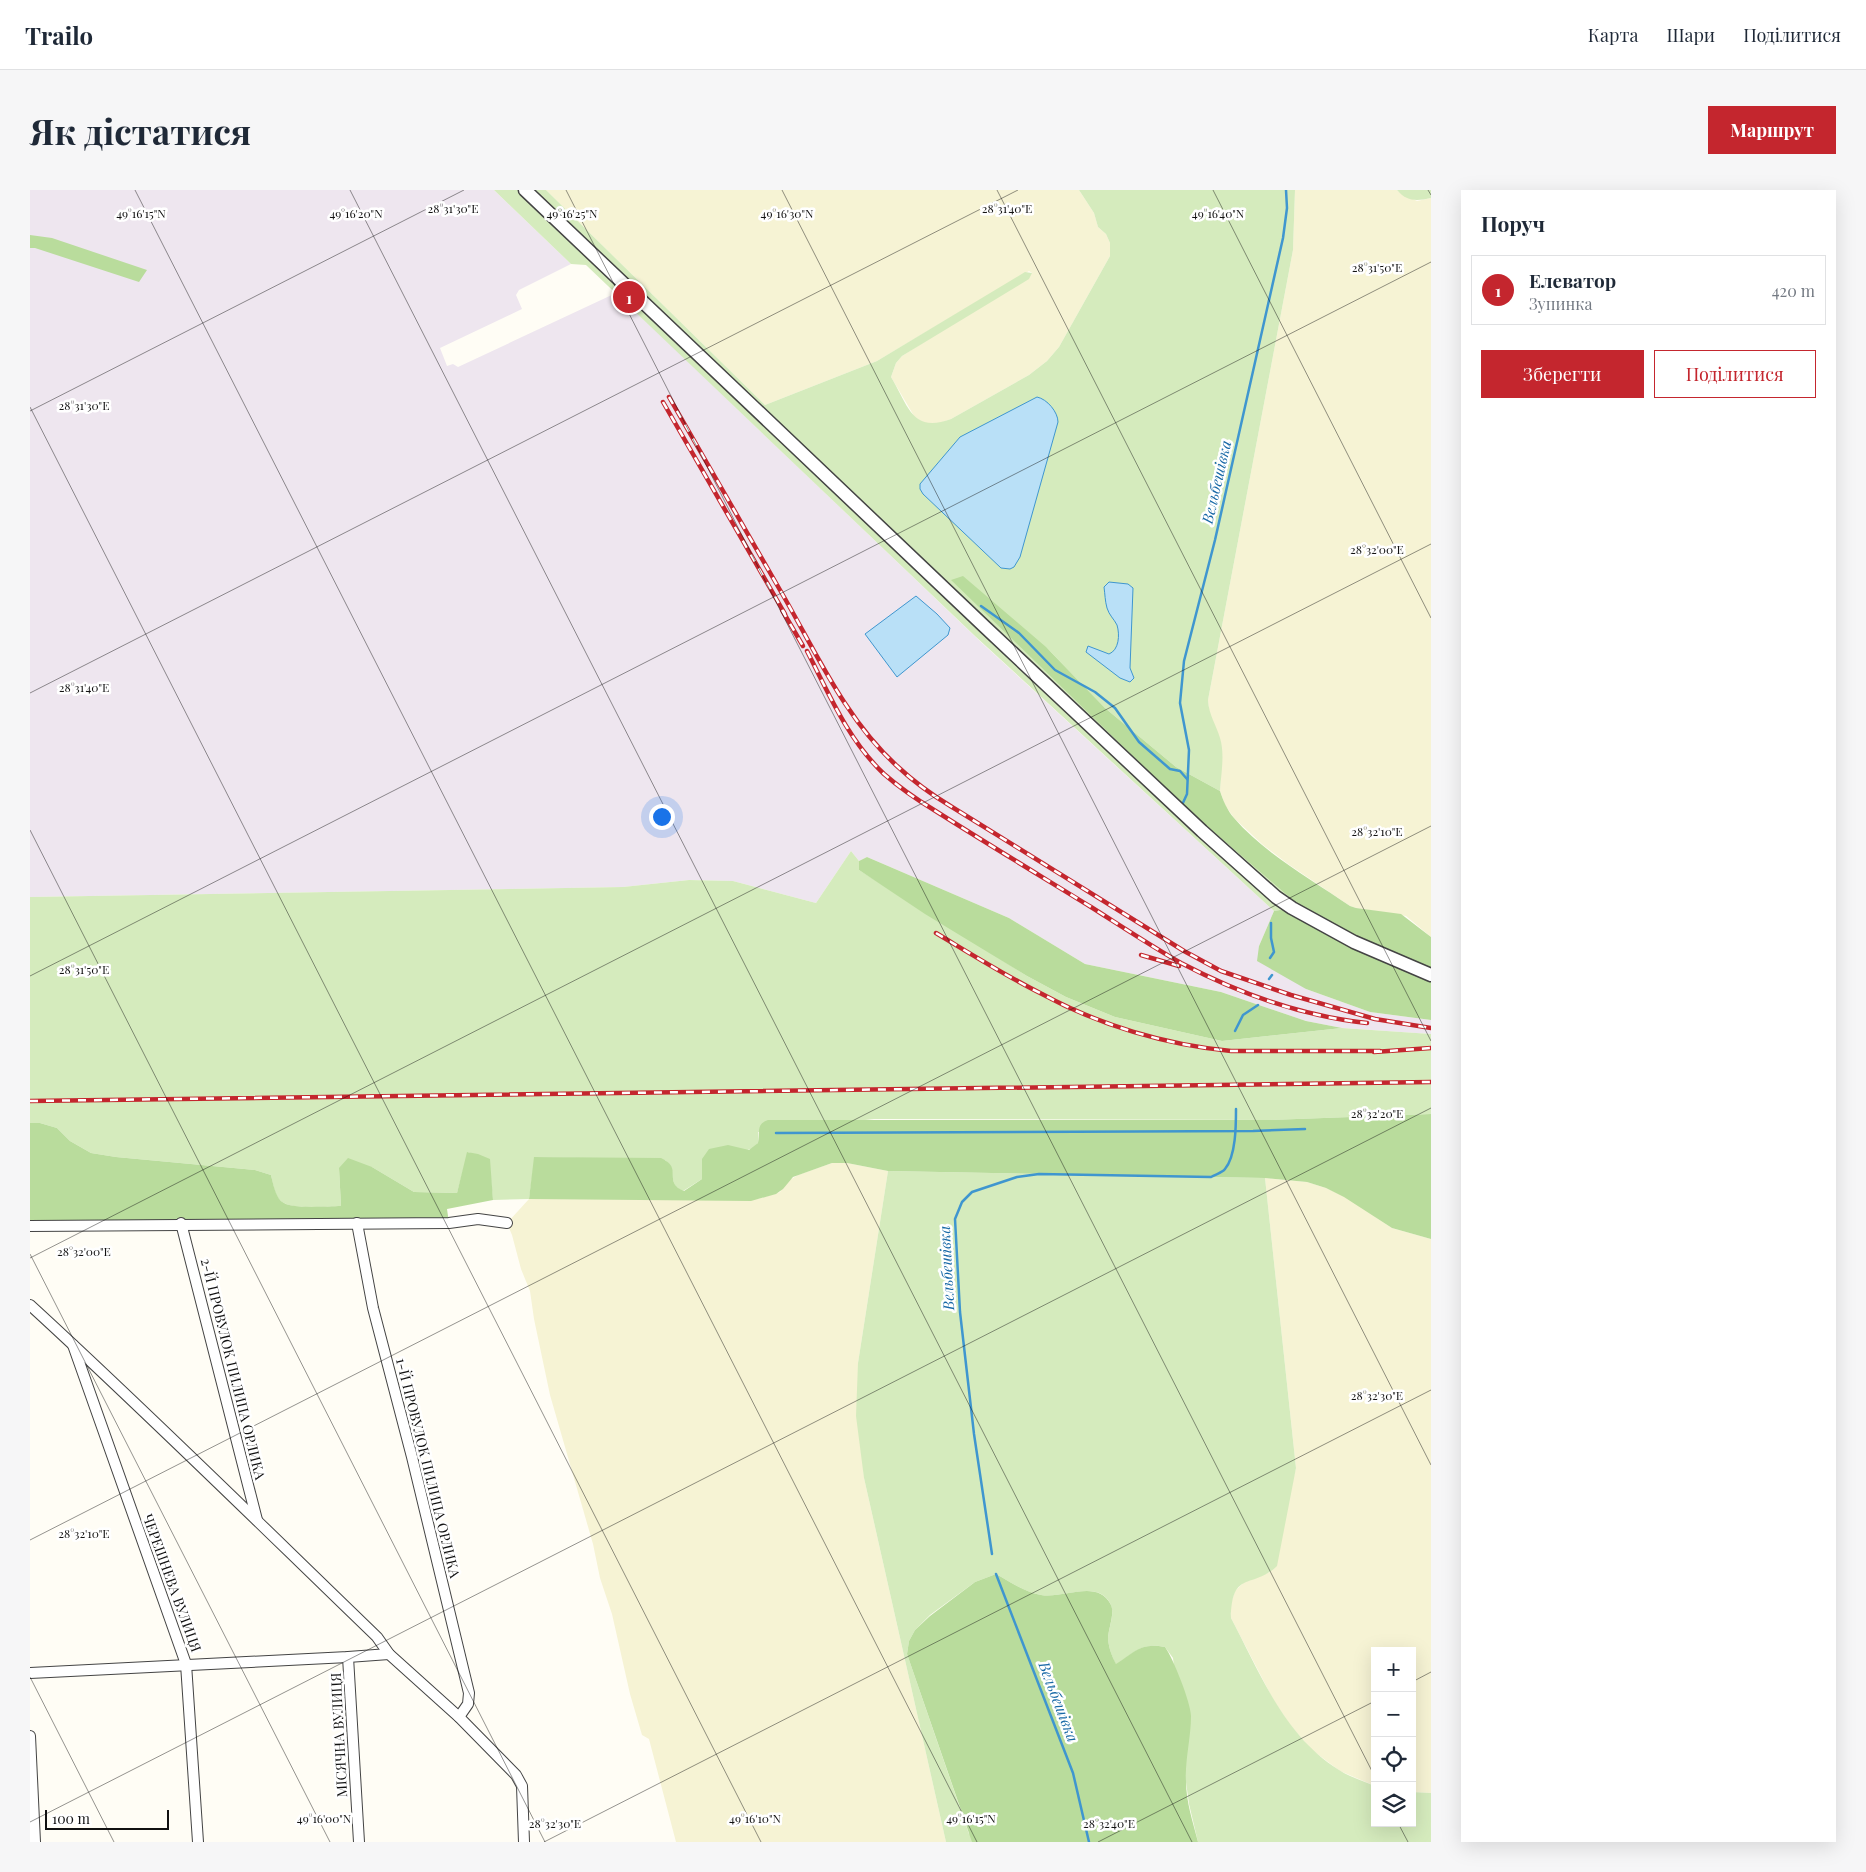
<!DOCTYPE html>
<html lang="uk">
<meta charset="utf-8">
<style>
:root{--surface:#fff;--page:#f6f6f7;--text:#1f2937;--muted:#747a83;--line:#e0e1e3;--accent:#c4262e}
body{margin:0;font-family:"Playfair Display",serif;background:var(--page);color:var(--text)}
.controls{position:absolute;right:15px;bottom:15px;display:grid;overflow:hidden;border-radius:0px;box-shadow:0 5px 20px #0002}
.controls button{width:45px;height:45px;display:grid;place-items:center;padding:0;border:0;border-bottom:1px solid var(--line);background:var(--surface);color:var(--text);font:25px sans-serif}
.scale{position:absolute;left:15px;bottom:12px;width:124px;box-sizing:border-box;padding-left:5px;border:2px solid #111;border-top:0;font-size:14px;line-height:18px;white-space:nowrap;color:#111;-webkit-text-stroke:4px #fff;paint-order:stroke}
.you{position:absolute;left:631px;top:626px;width:18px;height:18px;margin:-12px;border:4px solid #fff;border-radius:50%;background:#1a73e8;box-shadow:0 0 0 8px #1a73e833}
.badge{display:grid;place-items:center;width:32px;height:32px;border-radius:50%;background:var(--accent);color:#fff;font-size:16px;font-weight:700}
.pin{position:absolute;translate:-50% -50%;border:2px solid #fff;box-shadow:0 1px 5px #0006}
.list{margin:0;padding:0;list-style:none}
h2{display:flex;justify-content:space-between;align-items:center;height:65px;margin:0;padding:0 20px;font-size:21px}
h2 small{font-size:16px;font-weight:400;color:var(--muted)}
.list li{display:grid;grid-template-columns:32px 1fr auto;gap:15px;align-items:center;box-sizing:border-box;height:70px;margin:0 10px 10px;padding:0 10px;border:1px solid var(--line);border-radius:0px}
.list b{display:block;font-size:19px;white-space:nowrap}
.list p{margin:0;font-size:16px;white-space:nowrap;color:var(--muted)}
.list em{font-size:16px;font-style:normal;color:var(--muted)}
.actions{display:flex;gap:10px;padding:15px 20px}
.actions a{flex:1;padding:11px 0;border:1px solid var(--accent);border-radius:0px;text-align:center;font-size:18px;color:var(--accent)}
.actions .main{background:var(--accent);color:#fff}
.icon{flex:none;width:28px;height:28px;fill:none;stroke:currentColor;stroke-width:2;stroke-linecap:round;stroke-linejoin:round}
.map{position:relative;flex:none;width:1401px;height:1652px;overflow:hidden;border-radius:0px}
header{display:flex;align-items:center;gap:30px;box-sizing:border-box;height:70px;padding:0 25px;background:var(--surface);border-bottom:1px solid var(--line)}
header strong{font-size:24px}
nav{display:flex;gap:28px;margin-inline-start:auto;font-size:18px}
.intro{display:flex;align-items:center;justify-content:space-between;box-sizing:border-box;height:120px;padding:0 30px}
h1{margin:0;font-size:35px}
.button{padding:12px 22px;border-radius:0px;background:var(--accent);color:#fff;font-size:18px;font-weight:700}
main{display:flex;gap:30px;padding:0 30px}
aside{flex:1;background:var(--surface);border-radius:0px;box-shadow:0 5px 20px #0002}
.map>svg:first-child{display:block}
.industrial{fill:#eee6ef}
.farmland{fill:#f6f3d4}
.green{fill:#d5ebbd}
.forest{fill:#b9dc9c}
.water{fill:#b9e0f7;stroke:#3f96cf}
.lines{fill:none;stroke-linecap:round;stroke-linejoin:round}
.stream{stroke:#3f96cf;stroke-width:2.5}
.minor-casing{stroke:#444;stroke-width:12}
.tertiary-casing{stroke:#444;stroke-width:15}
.minor{stroke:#fff;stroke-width:10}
.tertiary{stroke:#fff;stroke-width:12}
.rail-casing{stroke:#c4262e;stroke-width:4.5}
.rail{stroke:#fff;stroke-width:2.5;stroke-dasharray:8;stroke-linecap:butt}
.ticks{fill:none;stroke:#111;stroke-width:1;stroke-opacity:0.45}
.labels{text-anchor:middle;stroke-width:5;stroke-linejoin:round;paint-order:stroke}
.street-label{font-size:14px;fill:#111;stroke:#fff}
.water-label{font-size:15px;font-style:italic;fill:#1768a6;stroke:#fff}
.ticks-label{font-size:12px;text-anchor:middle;fill:#111;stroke:#fff;stroke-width:5;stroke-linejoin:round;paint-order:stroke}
</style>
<header>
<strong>Trailo</strong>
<nav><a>Карта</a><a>Шари</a><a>Поділитися</a></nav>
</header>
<div class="intro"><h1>Як дістатися</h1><a class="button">Маршрут</a></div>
<main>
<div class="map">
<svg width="1401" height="1652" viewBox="0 0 1401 1652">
<rect width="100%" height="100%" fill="#fffdf5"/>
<polygon class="industrial" points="0,0 464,0 541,74 489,100 486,105 492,119 410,158 417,176 423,174 428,177 586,103 953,454 1244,721 1229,756 1276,799 1340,822 1401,830 1401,844 1312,838 1276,831 1191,802 1055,774 979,728 837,667 829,671 821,661 786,713 703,691 659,690 593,697 0,707"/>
<g class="farmland">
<polygon points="516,0 1049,0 1064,23 1068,37 1076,44 1080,53 1080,66 1029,157 1017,171 999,185 921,229 910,233 900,234 892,232 884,226 861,187 866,173 872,166 1002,83 999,81 847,171 735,215"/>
<polygon points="1265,0 1367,0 1369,2 1387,11 1401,8 1401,747 1376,726 1326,718 1320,716 1258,674 1233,655 1204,628 1195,615 1190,601 1192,564 1179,522 1178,510 1263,60"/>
<polygon points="802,973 817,973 858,981 828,1173 834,1288 916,1652 646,1652 619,1549 612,1545 600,1504 582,1424 570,1388 563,1354 520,1205 504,1129 500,1101 491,1079 482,1045 477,1033 499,1009 728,1009 750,1002 758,991 768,985"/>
<polygon points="1235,988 1277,992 1296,998 1314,1006 1362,1038 1401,1049 1401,1603 1382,1602 1382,1461 1345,1461 1345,1596 1310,1581 1282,1560 1261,1536 1244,1511 1201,1428 1201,1413 1205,1401 1214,1392 1240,1382 1266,1278"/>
</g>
<g class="green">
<path d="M 464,0 L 516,0 L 735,215 L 847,171 L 995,82 L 1002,83 L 999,89 L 872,166 L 866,173 L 861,187 C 878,215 882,244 921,229 L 999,185 L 1017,171 L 1029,157 L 1080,66 L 1080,53 L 1076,44 L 1068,37 L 1064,23 L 1049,0 L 1265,0 L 1263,60 L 1178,510 C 1179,526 1186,534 1190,548 C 1195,564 1191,584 1190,601 L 1146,577 L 1075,518 L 1016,457 L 1164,625 L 1266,713 L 1262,718 L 1244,721 L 946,447 L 556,75 L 541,74 Z"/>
<path d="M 1367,0 L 1401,0 L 1401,8 C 1387,11 1377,12 1367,0 Z"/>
<path d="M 821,661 L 829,671 L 829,680 L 997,786 L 1036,807 L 1085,827 L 1192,851 L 1312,838 L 1401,844 L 1401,924 L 1239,930 L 844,929 L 728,942 L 728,953 L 724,958 L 672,974 L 673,984 L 672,989 L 653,1001 C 635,993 650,982 635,970 L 505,967 L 499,1009 L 463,1010 L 459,970 L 438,962 L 427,1003 L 384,1002 L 342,977 L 309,978 L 311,1016 C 297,1016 259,1021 250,1010 C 244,1004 243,993 241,985 L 225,980 L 86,967 L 61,963 L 40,951 L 27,938 L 10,933 L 0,933 L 0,707 L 593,697 L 659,690 L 703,691 L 786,713 Z"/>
<path d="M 858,981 L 1235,988 L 1266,1278 L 1247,1376 C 1222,1400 1202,1379 1201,1428 C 1230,1483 1254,1546 1309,1580 C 1320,1587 1333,1591 1345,1596 L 1345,1633 L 1382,1633 L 1382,1602 L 1401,1603 L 1401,1652 L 1168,1652 L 1159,1614 L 1156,1592 L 1156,1572 L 1143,1468 L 1135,1457 C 1111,1452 1105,1462 1086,1475 C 1082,1466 1079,1459 1078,1449 C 1078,1439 1085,1425 1081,1415 C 1069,1388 1034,1409 1011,1405 C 995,1402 980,1392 966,1384 L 945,1392 L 900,1425 L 885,1440 L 879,1451 L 877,1464 L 939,1644 L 991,1652 L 916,1652 L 834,1288 L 826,1226 L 828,1173 Z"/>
</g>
<g class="forest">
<polygon points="0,45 22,48 117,80 109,92 5,58 0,58"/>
<path d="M 933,386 L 1016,457 L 1075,518 L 1146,577 L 1190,601 C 1193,610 1197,620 1204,628 C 1235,664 1281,689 1320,716 L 1326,718 L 1371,724 L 1401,747 L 1401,830 L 1340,822 L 1276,799 L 1227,771 L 1229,756 L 1244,721 L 1262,718 L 1266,713 L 1164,625 L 921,390 Z"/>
<polygon points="837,667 979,728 1055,774 1191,802 1276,831 1312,838 1192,851 1085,827 1036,807 997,786 895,724 829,680 829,671"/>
<path d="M 1401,924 L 1401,1049 L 1362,1038 L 1314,1007 L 1296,998 L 1277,992 L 1235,988 L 858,981 L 817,973 L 802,973 L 763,987 L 753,999 L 746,1004 L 721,1011 L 499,1009 L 504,967 L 631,968 C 654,978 632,992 654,1001 L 672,989 L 672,969 L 679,959 L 698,955 L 719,960 L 728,953 C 730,942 726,934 738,930 L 1239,930 Z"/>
<path d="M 0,933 L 10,933 L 27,938 L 40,951 L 61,963 L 86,967 L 225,980 L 241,985 C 243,993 245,1005 251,1011 C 260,1020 297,1016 311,1016 L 309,978 L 318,968 L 342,977 L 384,1002 L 427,1003 L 437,962 L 448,964 L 460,969 L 463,1010 L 417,1019 L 419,1033 L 0,1036 Z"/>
<path d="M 966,1384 C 980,1392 995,1402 1011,1405 C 1034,1409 1068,1388 1081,1415 C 1085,1424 1078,1439 1078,1449 C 1079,1459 1082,1466 1086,1474 C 1105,1462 1110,1452 1135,1457 C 1143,1468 1161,1513 1161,1526 C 1161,1548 1155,1569 1156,1591 C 1156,1612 1163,1632 1168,1652 L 942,1652 L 877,1464 L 879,1451 L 885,1440 L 900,1426 L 945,1392 Z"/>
</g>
<g class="water">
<path d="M 1007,207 C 1017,209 1028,222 1028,232 L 990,367 L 984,377 L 980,379 L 971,378 L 893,304 L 890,299 L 890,294 L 930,247 Z"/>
<path d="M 1079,392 L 1098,394 L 1103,398 L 1100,478 L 1104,488 L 1100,492 L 1090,488 L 1056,462 L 1058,456 L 1079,464 C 1089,460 1090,445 1087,435 C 1084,429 1079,425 1077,418 C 1075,411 1075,404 1074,397 Z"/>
<polygon points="886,406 907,424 920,438 918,445 867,487 835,444"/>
</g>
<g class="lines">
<g class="stream">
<polyline points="951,416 989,443 1025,480 1065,502 1085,518 1109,552 1140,579 1150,581 1157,589"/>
<polyline points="1152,615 1157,604 1159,560 1150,513 1154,471 1185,350 1253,48 1257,18 1256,0"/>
<polyline points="1240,768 1244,762 1241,748 1241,733"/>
<polyline points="1239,789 1242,785"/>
<polyline points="1205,841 1213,825 1228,815"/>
<polyline points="746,943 1223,941 1275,939"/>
<path d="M 962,1364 L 944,1244 L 930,1122 L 925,1029 L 932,1012 L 942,1002 L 987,987 L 1009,984 L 1181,987 C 1186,984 1192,983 1195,979 C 1206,966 1206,935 1206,919"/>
<polyline points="966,1384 1043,1583 1059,1652"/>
</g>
<defs>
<g id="minor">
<polyline points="151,1033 227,1330"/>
<polyline points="327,1033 343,1118 382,1267 439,1503 438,1514 429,1527"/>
<polyline points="0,1036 419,1033 448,1029 477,1033"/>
<path d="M 0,1115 C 118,1223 232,1336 347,1447 L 359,1464 L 429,1527 L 486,1585 L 492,1596 L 494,1652"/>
<polyline points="43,1155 156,1474 168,1652"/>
<polyline points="318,1467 329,1652"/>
<polyline points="0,1483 318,1467 359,1464"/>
<polyline points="0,1546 5,1652"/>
</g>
<polyline id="tertiary" points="495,0 955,437 1172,641 1246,707 1262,718 1324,752 1401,785"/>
</defs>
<use href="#minor" class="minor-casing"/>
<use href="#tertiary" class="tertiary-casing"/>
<use href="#minor" class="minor"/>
<use href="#tertiary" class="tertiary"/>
<defs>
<g id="rail">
<path d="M 639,207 C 676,271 713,336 750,400 C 785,460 815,529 867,576 C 884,592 902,605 922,617 L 1154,761 L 1191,781 L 1261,805 L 1345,829 L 1401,838"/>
<polyline points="633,212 755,424"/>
<polyline points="752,420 773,456"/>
<path d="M 777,461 C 799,504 818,550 854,584 C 870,598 886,609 904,620 C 956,653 1009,685 1061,717 C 1091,736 1121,756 1151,773 C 1210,804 1271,826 1337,833"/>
<path d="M 906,743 C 941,764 976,786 1012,804 C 1069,835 1136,855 1201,861 L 1350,861"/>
<polyline points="1111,765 1149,776"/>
<polyline points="1344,862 1401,858"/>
<polyline points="0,911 1401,892"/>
</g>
</defs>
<use href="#rail" class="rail-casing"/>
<use href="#rail" class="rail"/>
</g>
<path class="ticks" d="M 105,0 L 947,1652M 320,0 L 1162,1652M 536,0 L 1345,1587M 752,0 L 1401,1275M 967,0 L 1401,851M 1183,0 L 1401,428M 1398,0 L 1401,5M 0,217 L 731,1652M 0,221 L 434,0M 0,503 L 988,0M 0,640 L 515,1652M 0,786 L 1401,72M 0,1064 L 300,1652M 0,1068 L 1401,354M 0,1350 L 1401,636M 0,1487 L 84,1652M 1382,1492 L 1401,1482M 0,1632 L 1401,918M 1368,1633 L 1378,1652M 514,1652 L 1401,1200M 1068,1652 L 1345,1511"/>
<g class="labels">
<g class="street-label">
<text transform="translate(203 1179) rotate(76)" y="5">2-Й ПРОВУЛОК ПИЛИПА ОРЛИКА</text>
<text transform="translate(398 1278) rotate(76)" y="5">1-Й ПРОВУЛОК ПИЛИПА ОРЛИКА</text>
<text transform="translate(142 1393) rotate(70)" y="5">ЧЕРЕШНЕВА ВУЛИЦЯ</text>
<text transform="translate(309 1545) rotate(-93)" y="5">МІСЯЧНА ВУЛИЦЯ</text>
</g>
<g class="water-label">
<text transform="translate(1187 292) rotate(-77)" y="5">Вельбешівка</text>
<text transform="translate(917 1078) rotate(-93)" y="5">Вельбешівка</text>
<text transform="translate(1028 1512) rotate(69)" y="5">Вельбешівка</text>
</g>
</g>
<g class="ticks-label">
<text x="423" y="23">28°31'30"E</text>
<text x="977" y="23">28°31'40"E</text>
<text x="111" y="28">49°16'15"N</text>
<text x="326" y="28">49°16'20"N</text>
<text x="542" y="28">49°16'25"N</text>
<text x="757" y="28">49°16'30"N</text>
<text x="1188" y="28">49°16'40"N</text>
<text x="1347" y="82">28°31'50"E</text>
<text x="54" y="220">28°31'30"E</text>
<text x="1347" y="364">28°32'00"E</text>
<text x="54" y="502">28°31'40"E</text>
<text x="1347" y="646">28°32'10"E</text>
<text x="54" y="784">28°31'50"E</text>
<text x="1347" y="928">28°32'20"E</text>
<text x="54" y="1066">28°32'00"E</text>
<text x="1347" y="1210">28°32'30"E</text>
<text x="54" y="1348">28°32'10"E</text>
<text x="294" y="1633">49°16'00"N</text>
<text x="725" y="1633">49°16'10"N</text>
<text x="941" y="1633">49°16'15"N</text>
<text x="525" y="1638">28°32'30"E</text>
<text x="1079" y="1638">28°32'40"E</text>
</g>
</svg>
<div class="controls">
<button>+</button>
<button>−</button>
<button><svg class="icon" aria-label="locate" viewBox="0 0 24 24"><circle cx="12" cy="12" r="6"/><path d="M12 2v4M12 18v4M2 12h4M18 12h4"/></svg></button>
<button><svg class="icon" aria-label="layers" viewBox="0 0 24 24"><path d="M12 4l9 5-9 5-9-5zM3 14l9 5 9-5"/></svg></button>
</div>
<div class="scale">100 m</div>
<div class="you"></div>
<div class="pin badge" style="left:599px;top:107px">1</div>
</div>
<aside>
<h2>Поруч<small></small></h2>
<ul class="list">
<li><span class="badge">1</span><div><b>Елеватор</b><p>Зупинка</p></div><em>420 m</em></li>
</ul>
<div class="actions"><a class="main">Зберегти</a><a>Поділитися</a></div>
</aside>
</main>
